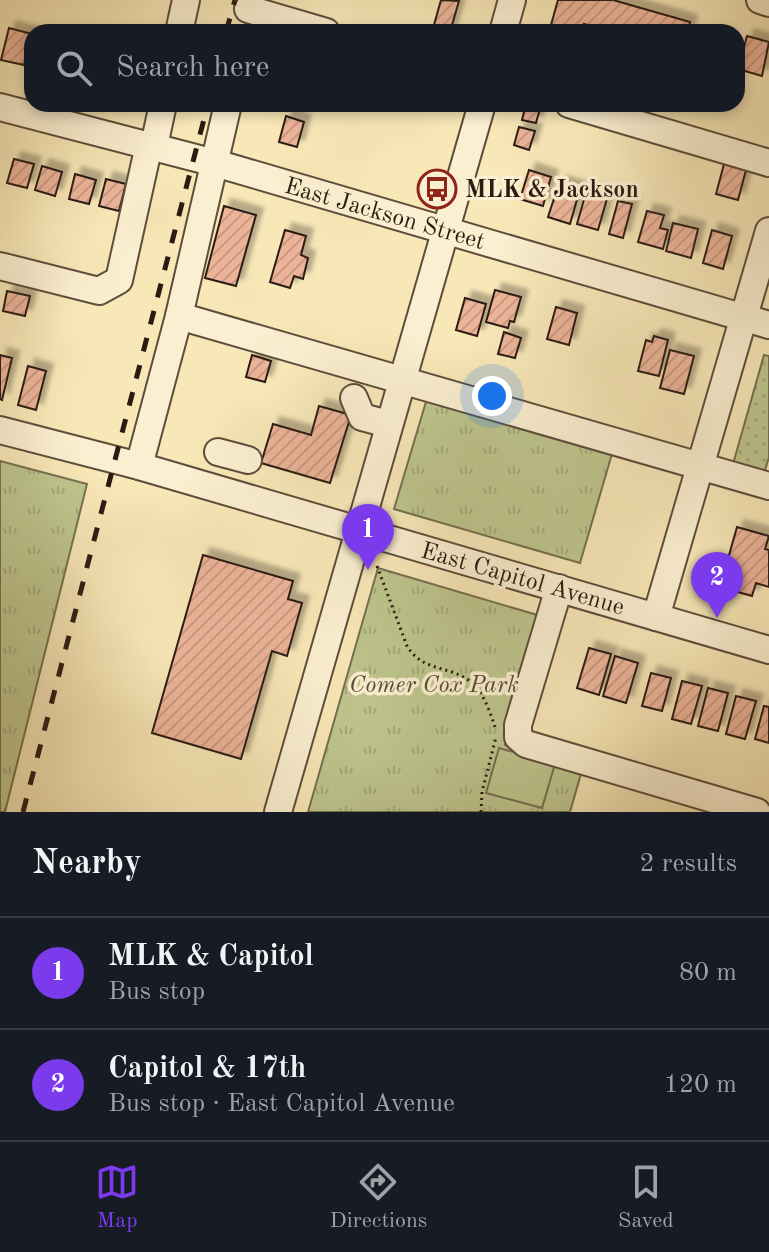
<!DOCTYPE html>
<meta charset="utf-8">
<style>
:root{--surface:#171b24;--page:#242831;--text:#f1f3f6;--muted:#9ea1a6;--line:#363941;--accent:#7c3aed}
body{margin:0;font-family:"Old Standard TT",serif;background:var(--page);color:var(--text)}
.you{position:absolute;left:492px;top:396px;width:28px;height:28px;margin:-20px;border:6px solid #fff;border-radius:50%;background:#1a73e8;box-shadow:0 0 0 12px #1a73e833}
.badge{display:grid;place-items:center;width:52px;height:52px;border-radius:50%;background:var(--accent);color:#fff;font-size:26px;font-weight:700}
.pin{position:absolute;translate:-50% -66px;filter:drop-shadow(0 2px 4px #0008)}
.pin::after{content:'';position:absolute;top:42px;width:28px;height:24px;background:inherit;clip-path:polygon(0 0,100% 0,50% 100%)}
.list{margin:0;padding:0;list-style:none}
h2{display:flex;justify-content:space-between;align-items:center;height:104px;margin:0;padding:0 32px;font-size:34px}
h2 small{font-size:26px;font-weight:400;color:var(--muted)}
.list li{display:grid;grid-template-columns:52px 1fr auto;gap:24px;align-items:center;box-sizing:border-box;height:112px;padding:0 32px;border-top:2px solid var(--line)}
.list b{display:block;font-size:30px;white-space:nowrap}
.list p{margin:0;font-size:26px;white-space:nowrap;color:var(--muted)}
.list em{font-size:26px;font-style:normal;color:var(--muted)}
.icon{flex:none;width:44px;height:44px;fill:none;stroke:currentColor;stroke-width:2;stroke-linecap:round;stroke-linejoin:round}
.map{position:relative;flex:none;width:769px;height:812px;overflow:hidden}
.search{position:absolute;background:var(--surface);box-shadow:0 4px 12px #0003;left:24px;right:24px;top:24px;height:88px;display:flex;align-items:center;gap:20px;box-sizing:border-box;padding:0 28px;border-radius:24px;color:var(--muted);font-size:30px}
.sheet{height:328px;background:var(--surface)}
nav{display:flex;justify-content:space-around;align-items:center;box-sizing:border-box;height:112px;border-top:2px solid var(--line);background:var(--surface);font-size:22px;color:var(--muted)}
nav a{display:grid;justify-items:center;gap:4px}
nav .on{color:var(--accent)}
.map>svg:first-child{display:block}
.grass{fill:url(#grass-dots);stroke:#747050;stroke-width:2}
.park{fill:url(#park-tufts);stroke:#747050;stroke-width:2}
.garden{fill:#bec58d;stroke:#747050;stroke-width:2}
.building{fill:url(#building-hatch);stroke:#2b1a12;stroke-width:2;filter:url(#shadow)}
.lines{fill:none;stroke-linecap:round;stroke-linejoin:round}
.minor-casing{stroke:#5e4d3b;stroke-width:30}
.path{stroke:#2b1a12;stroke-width:3;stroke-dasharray:2 4;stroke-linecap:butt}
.minor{stroke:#faefd0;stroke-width:26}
.rail{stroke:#2b1a12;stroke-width:5;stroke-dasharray:14 14;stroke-linecap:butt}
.labels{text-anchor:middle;stroke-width:7;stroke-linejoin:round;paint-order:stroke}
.poi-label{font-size:24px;font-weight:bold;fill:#2b1a12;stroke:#faefd0;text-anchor:start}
.street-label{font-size:24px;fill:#2b1a12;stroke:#faefd0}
.park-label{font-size:24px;font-style:italic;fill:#574d37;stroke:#faefd0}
</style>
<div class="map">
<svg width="769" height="812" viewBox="0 0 769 812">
<defs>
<pattern id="grass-dots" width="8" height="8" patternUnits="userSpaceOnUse" patternTransform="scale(2)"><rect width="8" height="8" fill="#bec58d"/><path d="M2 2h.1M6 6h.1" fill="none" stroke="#a3a979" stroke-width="1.8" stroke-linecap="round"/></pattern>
<pattern id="park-tufts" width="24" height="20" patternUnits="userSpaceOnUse" patternTransform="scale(2)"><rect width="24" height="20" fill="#bec58d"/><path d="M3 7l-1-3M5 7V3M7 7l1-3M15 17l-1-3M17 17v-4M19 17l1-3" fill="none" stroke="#a3a979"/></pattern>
<pattern id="building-hatch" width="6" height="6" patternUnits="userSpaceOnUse" patternTransform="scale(2)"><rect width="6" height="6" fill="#ecb499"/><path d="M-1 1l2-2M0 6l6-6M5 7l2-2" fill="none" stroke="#cb9a83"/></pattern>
<filter id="shadow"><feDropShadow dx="7" dy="-7" stdDeviation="2" flood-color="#0004"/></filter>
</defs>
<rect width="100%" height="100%" fill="#f8e7b7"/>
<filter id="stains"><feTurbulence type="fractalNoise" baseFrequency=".0025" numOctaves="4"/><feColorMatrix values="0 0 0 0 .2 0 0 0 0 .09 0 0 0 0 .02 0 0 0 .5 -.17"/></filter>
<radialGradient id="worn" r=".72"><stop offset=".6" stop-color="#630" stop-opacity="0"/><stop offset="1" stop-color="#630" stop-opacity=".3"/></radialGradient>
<polygon class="grass" points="764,355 769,356 769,457 762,480 731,471"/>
<g class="park">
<polygon points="428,395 614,447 580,563 394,509"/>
<polygon points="0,461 87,484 5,812 0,812"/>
<polygon points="378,568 544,617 505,745 583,767 570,812 308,812"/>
</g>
<polygon class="garden" points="499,748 555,764 542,808 486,793"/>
<g class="building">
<polygon points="441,0 459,1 450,32 432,32"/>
<polygon points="558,0 613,0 690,22 688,32 613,32 584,24 582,32 549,32"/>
<polygon points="9,28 32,34 24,65 1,60"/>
<polygon points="747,36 769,42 762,76 738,69"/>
<polygon points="526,104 541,105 536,123 522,120"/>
<polygon points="286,116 304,122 297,147 279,142"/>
<polygon points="519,127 535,131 529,150 514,145"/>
<polygon points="14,159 34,164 27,188 7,183"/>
<polygon points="724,164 746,170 738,200 716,194"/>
<polygon points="42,166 62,172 55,196 35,190"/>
<polygon points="529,170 551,177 543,206 520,199"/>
<polygon points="75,174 96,180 89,204 69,199"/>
<polygon points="106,179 126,184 119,211 99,206"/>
<polygon points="559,183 580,189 570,224 548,217"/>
<polygon points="587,189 608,195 598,230 577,224"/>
<polygon points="618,201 632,204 623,238 609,234"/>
<polygon points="224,206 256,215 236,286 205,278"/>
<polygon points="647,211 664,215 660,228 668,230 663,249 638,242"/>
<polygon points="673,223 698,229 691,258 666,251"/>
<polygon points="285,230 306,236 301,255 308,258 303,279 294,276 290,288 270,282"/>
<polygon points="712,230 732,236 723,269 703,263"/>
<polygon points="495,290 521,297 514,322 510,321 508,328 486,322"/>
<polygon points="7,291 30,296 25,316 3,311"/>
<polygon points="465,298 486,304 477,336 456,330"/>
<polygon points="556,307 577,313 569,345 547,339"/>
<polygon points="504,332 521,338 515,358 498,354"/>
<polygon points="654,336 668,340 659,376 638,371 646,340 652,342"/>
<polygon points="670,350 694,356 684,394 660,388"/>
<polygon points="0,355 12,358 2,400 0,399"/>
<polygon points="252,355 271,361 265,382 246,377"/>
<polygon points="28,366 46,371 36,410 18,405"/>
<polygon points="319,406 351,415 330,483 261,463 273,424 311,435"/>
<polygon points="737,527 769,536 765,549 769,550 769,587 756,583 752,596 720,587"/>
<polygon points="203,555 293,581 288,599 302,603 287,656 272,651 241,759 152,733"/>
<polygon points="589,648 611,654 599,695 577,688"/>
<polygon points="615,656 638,663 626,703 603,696"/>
<polygon points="651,673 671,678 662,711 642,706"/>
<polygon points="682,681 702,686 691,724 672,719"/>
<polygon points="708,688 728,693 718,731 698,726"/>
<polygon points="736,696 756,701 745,739 726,734"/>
<polygon points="764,706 769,707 769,743 755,739"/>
</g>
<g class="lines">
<defs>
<g id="minor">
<polyline points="760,0 769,3"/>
<polyline points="248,9 326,32"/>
<polyline points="179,32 186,0"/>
<polyline points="503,32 512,0"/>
<polyline points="569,104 769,163"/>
<polyline points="0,107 215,163 769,325"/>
<polyline points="154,146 163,104"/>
<polyline points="0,266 99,291 119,280 149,145"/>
<polyline points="179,316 769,486"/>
<polyline points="354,398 362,417 388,424"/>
<polyline points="0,430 139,466 769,650"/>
<polyline points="218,452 248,460"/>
<polyline points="139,466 179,316 228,104"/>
<polyline points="559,588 518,725 518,737 526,744 757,812"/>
<polyline points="656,617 769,231"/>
<polyline points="278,812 482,104"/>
</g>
</defs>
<use href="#minor" class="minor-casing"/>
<g class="path">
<path d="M 377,566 L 407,646 C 424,674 452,664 473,684 C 485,695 491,715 496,730"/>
<polyline points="481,812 482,792 496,737"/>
</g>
<use href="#minor" class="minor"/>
<g class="rail">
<polyline points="226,32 235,0"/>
<polyline points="23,812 208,104"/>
</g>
</g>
<defs>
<symbol id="bus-ring" viewBox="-11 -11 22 22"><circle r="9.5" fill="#faefd0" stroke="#8f2418" stroke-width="1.5"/><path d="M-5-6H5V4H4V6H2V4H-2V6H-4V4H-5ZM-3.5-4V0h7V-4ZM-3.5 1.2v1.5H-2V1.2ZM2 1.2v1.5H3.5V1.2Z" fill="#8f2418"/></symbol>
</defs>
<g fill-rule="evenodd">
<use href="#bus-ring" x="415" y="167" width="44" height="44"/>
</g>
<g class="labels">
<g class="poi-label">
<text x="465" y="197">MLK &amp; Jackson</text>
</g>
<g class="street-label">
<text transform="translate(385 213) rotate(16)" y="8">East Jackson Street</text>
<text transform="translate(523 578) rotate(16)" y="8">East Capitol Avenue</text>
</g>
<g class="park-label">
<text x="434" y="692">Comer Cox Park</text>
</g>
</g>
<rect width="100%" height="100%" filter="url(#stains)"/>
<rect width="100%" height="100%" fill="url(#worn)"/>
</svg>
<div class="you"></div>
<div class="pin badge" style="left:368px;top:570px">1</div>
<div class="pin badge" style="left:717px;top:618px">2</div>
<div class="search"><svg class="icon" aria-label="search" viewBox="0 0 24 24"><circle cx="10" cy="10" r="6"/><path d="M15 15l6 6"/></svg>Search here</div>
</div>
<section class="sheet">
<h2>Nearby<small>2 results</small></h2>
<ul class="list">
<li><span class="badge">1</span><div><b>MLK &amp; Capitol</b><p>Bus stop</p></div><em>80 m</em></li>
<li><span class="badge">2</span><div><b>Capitol &amp; 17th</b><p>Bus stop · East Capitol Avenue</p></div><em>120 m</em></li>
</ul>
</section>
<nav>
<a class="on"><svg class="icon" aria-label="map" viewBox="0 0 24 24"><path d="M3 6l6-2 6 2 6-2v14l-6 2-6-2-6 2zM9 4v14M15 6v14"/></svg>Map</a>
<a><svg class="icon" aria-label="directions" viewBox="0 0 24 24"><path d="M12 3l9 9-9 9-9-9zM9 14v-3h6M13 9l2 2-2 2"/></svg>Directions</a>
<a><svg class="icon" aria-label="saved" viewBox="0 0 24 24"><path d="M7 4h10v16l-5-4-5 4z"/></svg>Saved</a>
</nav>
